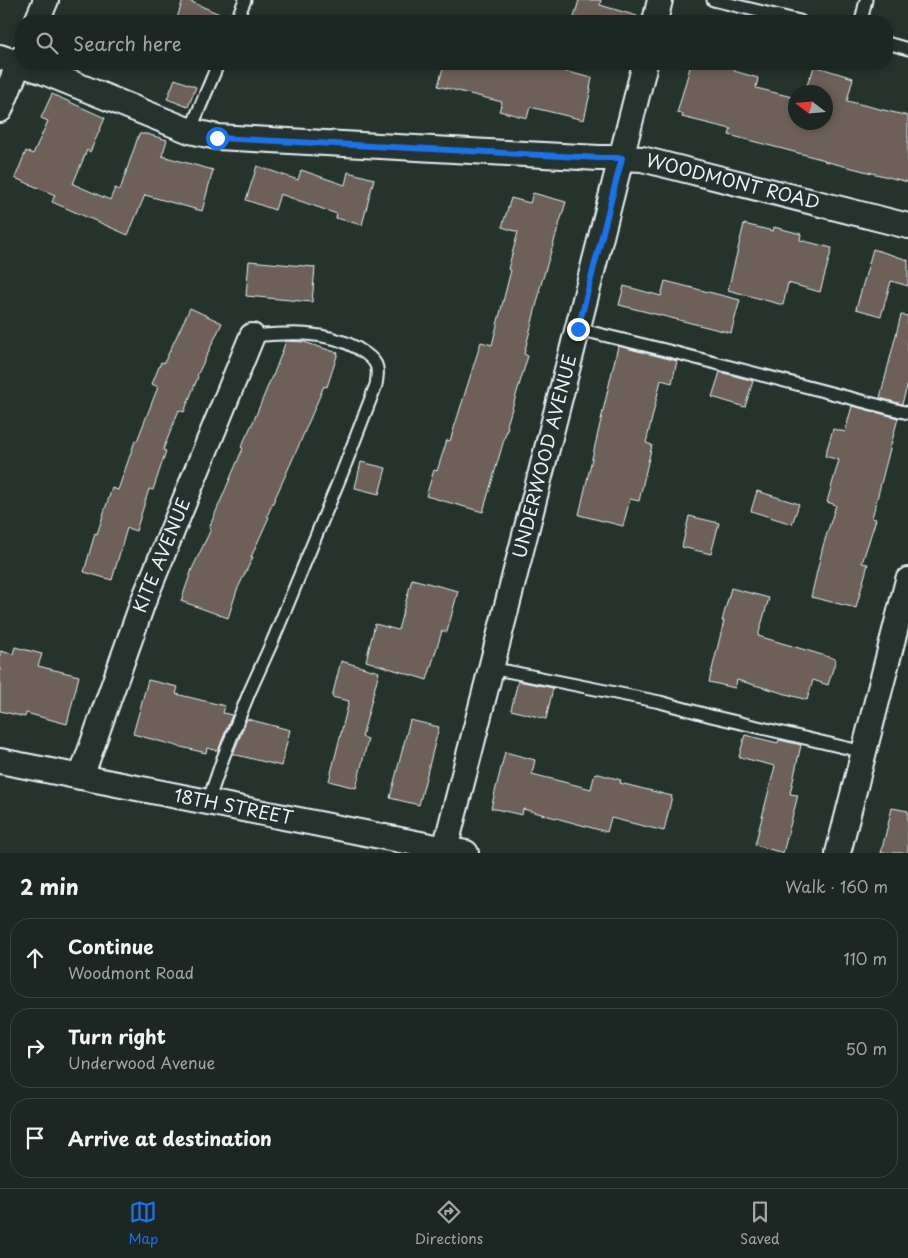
<!DOCTYPE html>
<meta charset="utf-8">
<style>
:root{--surface:#1c2622;--page:#252e2a;--text:#f1f3f6;--muted:#a0a5a5;--line:#3a4340;--accent:#1a73e8}
body{margin:0;font-family:"Playpen Sans",sans-serif;background:var(--page);color:var(--text)}
.compass{position:absolute;left:788px;top:85px;width:45px;height:45px;border-radius:50%;background:var(--surface);box-shadow:0 2px 8px #0003;rotate:286deg}
.stop{position:absolute;width:15px;height:15px;margin:-11px;border:4px solid #1a73e8;border-radius:50%;background:#fff}
.stop.end{background:#1a73e8;border-color:#fff;box-shadow:0 1px 5px #0008}
.list{margin:0;padding:0;list-style:none}
h2{display:flex;justify-content:space-between;align-items:center;height:65px;margin:0;padding:0 20px;font-size:21px}
h2 small{font-size:16px;font-weight:400;color:var(--muted)}
.list li{display:grid;grid-template-columns:32px 1fr auto;gap:15px;align-items:center;box-sizing:border-box;height:80px;margin:0 10px 10px;padding:0 10px;border:1px solid var(--line);border-radius:20px}
.list b{display:block;font-size:19px;white-space:nowrap}
.list p{margin:0;font-size:16px;white-space:nowrap;color:var(--muted)}
.list em{font-size:16px;font-style:normal;color:var(--muted)}
.icon{flex:none;width:28px;height:28px;fill:none;stroke:currentColor;stroke-width:2;stroke-linecap:round;stroke-linejoin:round}
.map{position:relative;flex:none;width:908px;height:853px;overflow:hidden}
.search{position:absolute;background:var(--surface);box-shadow:0 2px 8px #0003;left:15px;right:15px;top:15px;height:55px;display:flex;align-items:center;gap:12px;box-sizing:border-box;padding:0 18px;border-radius:20px;color:var(--muted);font-size:19px}
.sheet{height:335px;background:var(--surface)}
nav{display:flex;justify-content:space-around;align-items:center;box-sizing:border-box;height:70px;border-top:1px solid var(--line);background:var(--surface);font-size:14px;color:var(--muted)}
nav a{display:grid;justify-items:center;gap:2px}
nav .on{color:var(--accent)}
.map>svg:first-child{display:block}
.building{fill:#6c6058;stroke:#e8f1f8}
.lines{fill:none;stroke-linecap:round;stroke-linejoin:round}
.service-casing{stroke:#e8f1f8;stroke-width:15}
.minor-casing{stroke:#e8f1f8;stroke-width:28}
.service{stroke:#26332d;stroke-width:11}
.minor{stroke:#26332d;stroke-width:24}
.route{stroke:#1a73e8;stroke-width:6}
.labels{text-anchor:middle;stroke-width:4;stroke-linejoin:round;paint-order:stroke}
.street-label{font-size:18px;fill:#e8f1f8;stroke:#26332d}
</style>
<div class="map">
<svg width="908" height="853" viewBox="0 0 908 853">
<rect width="100%" height="100%" fill="#26332d"/>
<filter id="ink" filterUnits="userSpaceOnUse"><feTurbulence type="fractalNoise" baseFrequency=".02" numOctaves="2"/><feDisplacementMap in="SourceGraphic" scale="10" xChannelSelector="R" yChannelSelector="G"/><feConvolveMatrix kernelMatrix="1 2 1 2 8 2 1 2 1" color-interpolation-filters="sRGB"/></filter>
<g filter="url(#ink)">
<g class="building">
<polygon points="183,0 187,0 229,18 229,21 176,21"/>
<polygon points="579,0 601,0 600,5 637,16 637,21 573,21"/>
<polygon points="444,64 535,64 592,78 590,89 591,89 584,120 530,107 527,118 499,111 502,102 438,86"/>
<polygon points="691,64 736,64 734,71 758,78 756,88 796,98 796,122 826,122 826,92 805,92 810,76 811,77 814,66 853,78 847,101 908,116 908,182 824,161 825,160 729,135 731,129 682,117 683,114 677,113"/>
<polygon points="175,79 196,87 188,107 167,99"/>
<polygon points="52,94 105,118 90,152 87,150 73,184 110,200 115,188 120,190 139,134 147,134 167,140 162,156 213,170 202,211 145,195 128,235 52,202 55,195 15,178 26,151 33,154 48,121 41,118"/>
<polygon points="257,166 298,180 301,170 345,185 348,172 374,179 362,225 336,218 337,214 280,194 275,210 246,200"/>
<polygon points="533,193 566,202 539,291 540,291 524,354 528,356 507,425 508,426 483,512 426,496 434,470 437,471 447,440 450,441 481,342 492,345 511,270 508,269 518,232 502,227 511,198 530,203"/>
<polygon points="744,224 773,231 774,227 801,234 800,240 832,248 820,292 788,283 783,305 728,290"/>
<polygon points="873,249 908,260 908,286 891,281 881,316 856,309"/>
<polygon points="249,261 315,267 312,302 246,296"/>
<polygon points="665,281 740,300 731,333 619,305 624,286 661,296"/>
<polygon points="190,308 222,323 197,376 198,377 184,412 179,410 163,450 166,451 153,490 149,489 136,531 127,528 112,580 84,572 95,533 97,534 112,488 118,490 135,441 137,441 158,387 152,384 161,362 164,363"/>
<polygon points="901,315 908,316 908,383 902,404 880,398"/>
<polygon points="286,341 304,342 338,353 327,387 324,386 299,445 267,516 269,517 251,557 253,557 237,590 228,618 181,601 192,569 211,529 209,528 243,448 241,447 254,420 272,376 273,376"/>
<polygon points="618,346 677,361 672,383 661,380 646,443 652,445 639,501 630,499 623,526 579,515"/>
<polygon points="720,372 753,381 745,407 712,397"/>
<polygon points="852,406 898,418 872,518 876,519 862,563 868,564 856,608 811,597 823,546 836,505 827,502 839,460 825,456 833,429 845,432"/>
<polygon points="361,462 386,468 379,494 355,488"/>
<polygon points="757,491 799,504 792,524 751,511"/>
<polygon points="689,516 719,523 711,554 682,547"/>
<polygon points="412,579 458,591 447,632 442,631 427,680 366,661 375,624 398,630"/>
<polygon points="731,588 769,598 758,636 836,659 828,685 813,680 807,700 737,680 735,688 709,682 724,621 722,621"/>
<polygon points="15,647 42,654 38,666 79,676 67,724 26,713 25,717 0,711 0,651 13,654"/>
<polygon points="341,661 379,672 362,737 368,739 356,788 329,781 349,701 332,697"/>
<polygon points="148,680 178,687 176,694 225,706 223,713 232,715 218,751 207,748 206,753 177,746 133,734"/>
<polygon points="518,681 553,688 546,719 511,710"/>
<polygon points="247,719 290,730 281,766 233,754"/>
<polygon points="410,720 439,727 419,805 390,798"/>
<polygon points="745,735 778,743 779,740 801,745 790,794 798,795 783,853 755,845 775,766 739,757"/>
<polygon points="505,752 535,760 532,774 591,789 595,773 621,780 620,783 672,796 664,831 611,818 607,832 523,809 522,815 491,808"/>
<polygon points="892,808 908,811 908,853 881,853"/>
</g>
<g class="lines">
<defs>
<g id="service">
<polyline points="713,0 800,21"/>
<polyline points="236,21 245,0"/>
<polyline points="861,21 866,0"/>
<polyline points="887,43 908,49"/>
<polyline points="190,131 218,64"/>
<polyline points="578,329 669,351 908,413"/>
<polyline points="491,668 660,702 711,716 864,752"/>
<path d="M 208,802 L 223,758 L 249,693 L 273,640 L 342,473 L 376,385 C 377,378 379,369 375,363 C 371,356 363,352 357,348 C 325,330 287,333 252,336"/>
</g>
<g id="minor">
<polyline points="37,21 46,0"/>
<polyline points="655,21 660,0"/>
<path id="s1" d="M 0,57 L 44,72 L 190,131 L 217,137 L 599,158 L 622,158 L 642,159 L 908,226"/>
<polyline points="0,110 21,58"/>
<path id="s2" d="M 0,761 L 466,853"/>
<path id="s3" d="M 81,777 L 143,602 L 252,336"/>
<path id="s4" d="M 445,849 L 645,64"/>
<polyline points="838,853 908,580"/>
</g>
</defs>
<use href="#service" class="service-casing"/>
<use href="#minor" class="minor-casing"/>
<use href="#service" class="service"/>
<use href="#minor" class="minor"/>
</g>
</g>
<g class="lines" filter="url(#ink)">
<polyline class="route" points="217,138 600,158 622,158 578,329"/>
</g>
<g class="labels">
<g class="street-label">
<text dy="6" stroke="none"><textPath href="#s1" startOffset="751">WOODMONT ROAD</textPath></text>
<text dy="6" stroke="none"><textPath href="#s4" startOffset="405">UNDERWOOD AVENUE</textPath></text>
<text dy="6" stroke="none"><textPath href="#s3" startOffset="236">KITE AVENUE</textPath></text>
<text dy="6" stroke="none"><textPath href="#s2" startOffset="238">18TH STREET</textPath></text>
</g>
</g>
</svg>
<svg class="compass" viewBox="-18 -18 36 36"><path d="M0-13l5 13h-10z" fill="#e53935"/><path d="M0 13l5-13h-10z" fill="#a0a5a5"/></svg>
<div class="stop" style="left:217px;top:138px"></div>
<div class="stop end" style="left:578px;top:329px"></div>
<div class="search"><svg class="icon" aria-label="search" viewBox="0 0 24 24"><circle cx="10" cy="10" r="6"/><path d="M15 15l6 6"/></svg>Search here</div>
</div>
<section class="sheet">
<h2>2 min<small>Walk · 160 m</small></h2>
<ul class="list">
<li><svg class="icon" aria-label="ahead" viewBox="0 0 24 24"><path d="M12 20V5M6 11l6-6 6 6"/></svg><div><b>Continue</b><p>Woodmont Road</p></div><em>110 m</em></li>
<li><svg class="icon" aria-label="right" viewBox="0 0 24 24"><path d="M7 20v-9h11M14 6l5 5-5 5"/></svg><div><b>Turn right</b><p>Underwood Avenue</p></div><em>50 m</em></li>
<li><svg class="icon" aria-label="arrive" viewBox="0 0 24 24"><path d="M6 21V4h12l-3 4 3 4H6"/></svg><div><b>Arrive at destination</b></div></li>
</ul>
</section>
<nav>
<a class="on"><svg class="icon" aria-label="map" viewBox="0 0 24 24"><path d="M3 6l6-2 6 2 6-2v14l-6 2-6-2-6 2zM9 4v14M15 6v14"/></svg>Map</a>
<a><svg class="icon" aria-label="directions" viewBox="0 0 24 24"><path d="M12 3l9 9-9 9-9-9zM9 14v-3h6M13 9l2 2-2 2"/></svg>Directions</a>
<a><svg class="icon" aria-label="saved" viewBox="0 0 24 24"><path d="M7 4h10v16l-5-4-5 4z"/></svg>Saved</a>
</nav>
